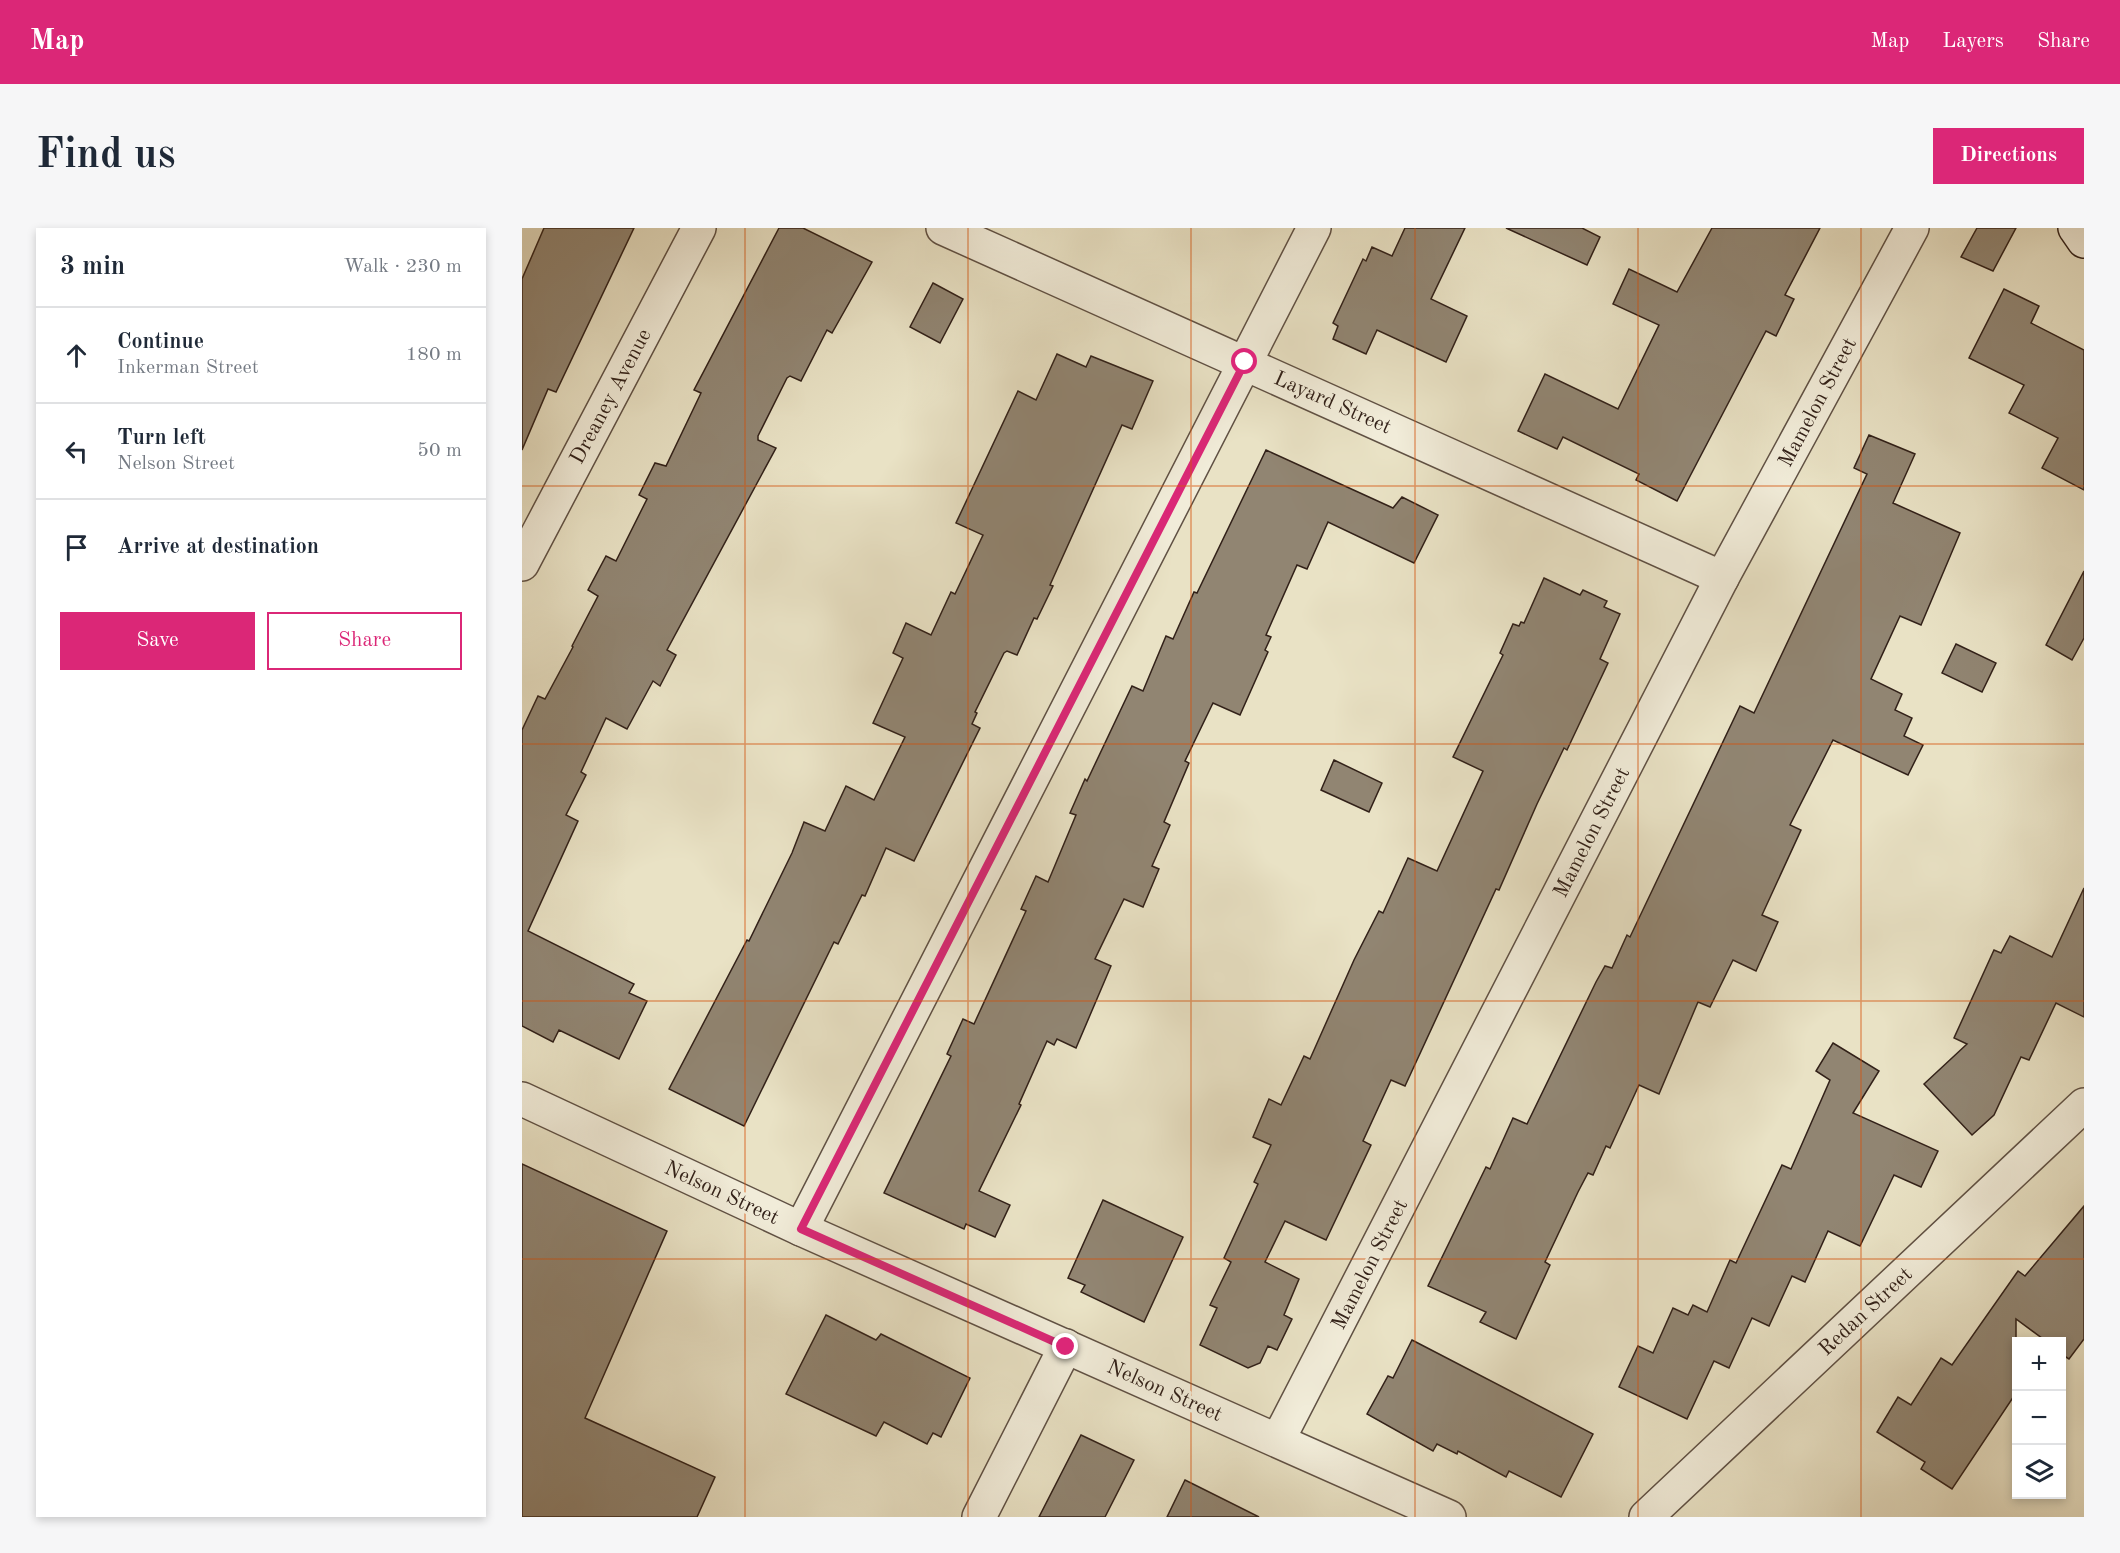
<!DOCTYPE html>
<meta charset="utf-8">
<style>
:root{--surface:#fff;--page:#f6f6f7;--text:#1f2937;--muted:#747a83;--line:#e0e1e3;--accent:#db2777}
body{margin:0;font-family:"Old Standard TT",serif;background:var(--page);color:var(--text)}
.controls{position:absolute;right:18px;bottom:18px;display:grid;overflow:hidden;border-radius:0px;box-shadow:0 3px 9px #0003}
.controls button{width:54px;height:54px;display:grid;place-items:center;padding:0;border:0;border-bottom:2px solid var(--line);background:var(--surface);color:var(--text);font:30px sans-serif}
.stop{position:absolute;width:18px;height:18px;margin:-14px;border:4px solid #db2777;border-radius:50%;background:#fff}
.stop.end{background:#db2777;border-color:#fff;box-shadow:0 2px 6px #0008}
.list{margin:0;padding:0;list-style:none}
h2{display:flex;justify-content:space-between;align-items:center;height:78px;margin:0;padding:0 24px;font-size:26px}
h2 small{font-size:20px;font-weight:400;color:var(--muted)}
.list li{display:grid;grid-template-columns:39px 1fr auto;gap:18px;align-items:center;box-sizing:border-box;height:96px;padding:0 24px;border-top:2px solid var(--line)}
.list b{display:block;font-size:22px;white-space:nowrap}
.list p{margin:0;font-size:20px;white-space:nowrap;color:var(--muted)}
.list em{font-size:20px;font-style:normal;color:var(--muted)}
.actions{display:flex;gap:12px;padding:18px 24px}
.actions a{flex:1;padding:14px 0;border:2px solid var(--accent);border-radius:0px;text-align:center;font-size:21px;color:var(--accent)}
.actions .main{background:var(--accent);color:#fff}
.icon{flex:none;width:33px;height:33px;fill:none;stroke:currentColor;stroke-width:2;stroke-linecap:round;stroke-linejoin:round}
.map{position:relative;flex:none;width:1562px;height:1289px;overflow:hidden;border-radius:0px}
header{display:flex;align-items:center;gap:36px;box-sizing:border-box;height:84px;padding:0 30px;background:var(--accent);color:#fff}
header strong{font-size:28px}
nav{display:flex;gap:33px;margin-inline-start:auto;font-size:21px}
.intro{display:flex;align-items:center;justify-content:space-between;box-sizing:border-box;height:144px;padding:0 36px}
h1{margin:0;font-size:42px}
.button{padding:15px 27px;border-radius:0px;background:var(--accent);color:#fff;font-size:21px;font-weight:700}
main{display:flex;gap:36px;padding:0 36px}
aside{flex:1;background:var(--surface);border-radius:0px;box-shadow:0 3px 9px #0003}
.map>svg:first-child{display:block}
.building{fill:#918572;stroke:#322119;stroke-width:1.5}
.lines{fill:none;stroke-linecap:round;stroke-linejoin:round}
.minor-casing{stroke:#605144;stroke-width:36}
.secondary-casing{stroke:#322119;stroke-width:36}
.minor{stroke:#f1ecd9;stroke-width:33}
.secondary{stroke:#f1ecd9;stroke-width:33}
.route{stroke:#db2777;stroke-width:8}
.grid{fill:none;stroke:#d6530d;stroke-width:1.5;stroke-opacity:0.55}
.labels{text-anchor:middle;stroke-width:6;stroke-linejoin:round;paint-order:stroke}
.street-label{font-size:21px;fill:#322119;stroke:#f1ecd9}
</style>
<header>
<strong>Map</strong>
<nav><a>Map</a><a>Layers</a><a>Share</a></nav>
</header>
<div class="intro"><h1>Find us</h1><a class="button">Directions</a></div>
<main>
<aside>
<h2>3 min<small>Walk · 230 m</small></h2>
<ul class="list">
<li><svg class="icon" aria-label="ahead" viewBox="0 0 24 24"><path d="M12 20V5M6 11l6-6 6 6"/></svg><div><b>Continue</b><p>Inkerman Street</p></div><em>180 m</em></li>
<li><svg class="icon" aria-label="left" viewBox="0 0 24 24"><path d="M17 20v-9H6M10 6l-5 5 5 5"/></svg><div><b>Turn left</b><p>Nelson Street</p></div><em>50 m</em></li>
<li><svg class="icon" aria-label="arrive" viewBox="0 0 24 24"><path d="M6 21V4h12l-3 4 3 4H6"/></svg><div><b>Arrive at destination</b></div></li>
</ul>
<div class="actions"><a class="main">Save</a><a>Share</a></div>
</aside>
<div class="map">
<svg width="1562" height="1289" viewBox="0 0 1562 1289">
<rect width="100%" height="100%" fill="#e9e2c5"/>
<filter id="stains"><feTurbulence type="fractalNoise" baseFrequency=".00333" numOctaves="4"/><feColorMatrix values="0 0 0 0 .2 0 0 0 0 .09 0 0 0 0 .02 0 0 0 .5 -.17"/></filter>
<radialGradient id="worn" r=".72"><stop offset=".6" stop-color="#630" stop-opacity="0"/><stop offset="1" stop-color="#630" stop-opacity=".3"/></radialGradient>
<g class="building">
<polygon points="22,0 112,0 34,164 26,161 0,222 0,51"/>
<polygon points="257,0 281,0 350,34 310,105 305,102 279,153 268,148 265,150 236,208 236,212 254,220 145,422 154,427 138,458 131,453 105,501 84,490 59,544 64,547 44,587 56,593 6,703 112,756 107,765 125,773 97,831 37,802 31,814 0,798 0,502 16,468 23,471 51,419 50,418 76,368 66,362 84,328 94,333 125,271 117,267 133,235 144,238 179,165 172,162"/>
<polygon points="883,0 943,0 909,71 945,88 924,134 855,102 844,126 811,111 816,98 811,95 841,31 844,33 850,19 870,28"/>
<polygon points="984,0 1060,0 1078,9 1065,37"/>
<polygon points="1190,0 1298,0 1263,67 1272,71 1254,108 1244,103 1155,273 1114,252 1117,246 1041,209 1035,221 996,203 1023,146 1096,181 1137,97 1091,76 1107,41 1155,64"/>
<polygon points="1455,0 1494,0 1471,43 1439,29"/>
<polygon points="411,55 441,71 418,115 388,99"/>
<polygon points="1482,61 1517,78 1509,95 1562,122 1562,262 1520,240 1536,210 1487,185 1502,157 1447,130"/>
<polygon points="535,126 564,139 569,128 631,153 610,201 600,197 528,357 531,358 515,391 512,390 495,427 485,423 482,425 453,484 455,485 450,496 458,500 392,633 364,620 343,668 340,667 316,716 312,714 222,898 147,861 225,712 227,713 270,625 282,594 303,603 324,558 352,572 383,509 351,495 381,430 371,425 384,395 409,407 429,364 433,366 461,307 434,295 496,163 514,172"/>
<polygon points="1347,207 1393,226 1371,275 1438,305 1399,397 1378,388 1349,451 1380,466 1373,482 1390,490 1382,508 1401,517 1386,547 1311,512 1268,597 1279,602 1240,687 1256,694 1234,743 1211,732 1188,779 1176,774 1137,866 1117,857 1088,920 1084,918 1071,947 1066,945 1056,964 1023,1034 1028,1037 994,1111 958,1094 964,1084 906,1058 964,939 968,941 991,890 1005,896 1074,754 1083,738 1090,740 1105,707 1108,709 1218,478 1232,485 1345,246 1332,240"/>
<polygon points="744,222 871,280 880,269 916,287 892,335 806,294 785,341 775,337 744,407 749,409 743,422 746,424 718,487 691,475 663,533 667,535 642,594 648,597 630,638 637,641 621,679 602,671 573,731 589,738 554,820 535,811 532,817 525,813 497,876 499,877 457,963 488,977 473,1009 444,996 442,1001 362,965 429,828 425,826 441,791 452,796 504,683 499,681 514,648 526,654 554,587 548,585 563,551 565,553 610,458 621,463 644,408 651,411 672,364 675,365"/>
<polygon points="1562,343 1562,410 1550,432 1524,417"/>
<polygon points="1022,350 1058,367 1061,362 1085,373 1082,379 1098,386 1078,431 1086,435 1045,522 1042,520 1015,576 977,662 974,661 883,858 869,852 841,913 849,917 804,1012 763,993 743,1034 777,1051 762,1087 770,1091 755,1122 746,1118 738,1135 726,1140 678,1117 695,1080 688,1077 709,1034 702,1030 736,956 732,954 749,917 731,909 747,871 759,877 782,828 788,831 832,732 857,683 861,685 886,630 915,643 961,543 931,529 981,427 978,425 991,396 997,398 999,394 1002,395"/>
<polygon points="1434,416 1474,435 1460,464 1420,445"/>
<polygon points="812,532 860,555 847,584 799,562"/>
<polygon points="1562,660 1562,789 1534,775 1507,832 1499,829 1472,887 1450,907 1402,856 1445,816 1432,810 1472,722 1479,725 1488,708 1530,729"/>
<polygon points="1311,815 1357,843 1331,885 1416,923 1399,959 1372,947 1338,1018 1306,1003 1283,1054 1270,1048 1247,1098 1230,1090 1207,1140 1192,1133 1165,1191 1097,1159 1116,1118 1131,1125 1151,1080 1166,1087 1171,1077 1185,1084 1208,1032 1214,1035 1260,937 1269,941 1308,852 1294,843"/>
<polygon points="0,936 145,1003 63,1190 193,1249 175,1289 0,1289"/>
<polygon points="581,972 661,1009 622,1094 559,1064 563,1057 546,1050"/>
<polygon points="1562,978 1562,1111 1547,1131 1539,1126 1539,1113 1524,1113 1494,1091 1494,1165 1430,1261 1399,1241 1403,1234 1355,1204 1376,1169 1389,1177 1419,1130 1430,1137 1496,1043 1503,1048"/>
<polygon points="304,1087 354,1112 359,1106 448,1150 419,1209 411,1205 405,1216 362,1194 354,1208 264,1166"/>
<polygon points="890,1112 1071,1206 1039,1269 987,1243 984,1249 936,1223 935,1226 915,1216 911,1223 845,1186 866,1148 871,1150"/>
<polygon points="559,1207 612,1232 583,1289 517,1289"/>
<polygon points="663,1252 737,1289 645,1289"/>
</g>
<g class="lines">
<defs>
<g id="minor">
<polyline points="421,0 1200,350"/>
<polyline points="0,336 177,0"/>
<polyline points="0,871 279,1001 927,1289"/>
<polyline points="279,1001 792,0"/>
<polyline points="756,1212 1200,350 1390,0"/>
<polyline points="457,1289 544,1118"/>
<polyline points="1124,1289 1562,877"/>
</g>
<polyline id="secondary" points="1553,0 1562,13"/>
</defs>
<use href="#minor" class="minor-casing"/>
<use href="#secondary" class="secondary-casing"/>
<use href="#minor" class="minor"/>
<use href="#secondary" class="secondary"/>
</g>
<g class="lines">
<polyline class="route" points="544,1119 279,1001 723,134"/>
</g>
<path class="grid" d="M 223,0 L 223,1289M 446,0 L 446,1289M 669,0 L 669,1289M 893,0 L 893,1289M 1116,0 L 1116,1289M 1339,0 L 1339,1289M 0,258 L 1562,258M 0,516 L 1562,516M 0,773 L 1562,773M 0,1031 L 1562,1031"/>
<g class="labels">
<g class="street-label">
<text transform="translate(88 168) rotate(-62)" y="7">Dreaney Avenue</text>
<text transform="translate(811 174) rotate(24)" y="7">Layard Street</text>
<text transform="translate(1295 174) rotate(-62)" y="7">Mamelon Street</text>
<text transform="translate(1069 604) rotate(-63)" y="7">Mamelon Street</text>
<text transform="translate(200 964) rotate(25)" y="7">Nelson Street</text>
<text transform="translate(847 1036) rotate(-63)" y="7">Mamelon Street</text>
<text transform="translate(1343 1083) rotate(-43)" y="7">Redan Street</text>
<text transform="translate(643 1162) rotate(24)" y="7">Nelson Street</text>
</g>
</g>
<rect width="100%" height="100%" filter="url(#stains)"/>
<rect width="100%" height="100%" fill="url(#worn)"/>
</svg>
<div class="controls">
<button>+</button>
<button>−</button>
<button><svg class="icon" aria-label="layers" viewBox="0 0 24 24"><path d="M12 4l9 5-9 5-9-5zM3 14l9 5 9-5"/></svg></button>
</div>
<div class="stop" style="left:723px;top:134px"></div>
<div class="stop end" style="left:544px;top:1119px"></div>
</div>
</main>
